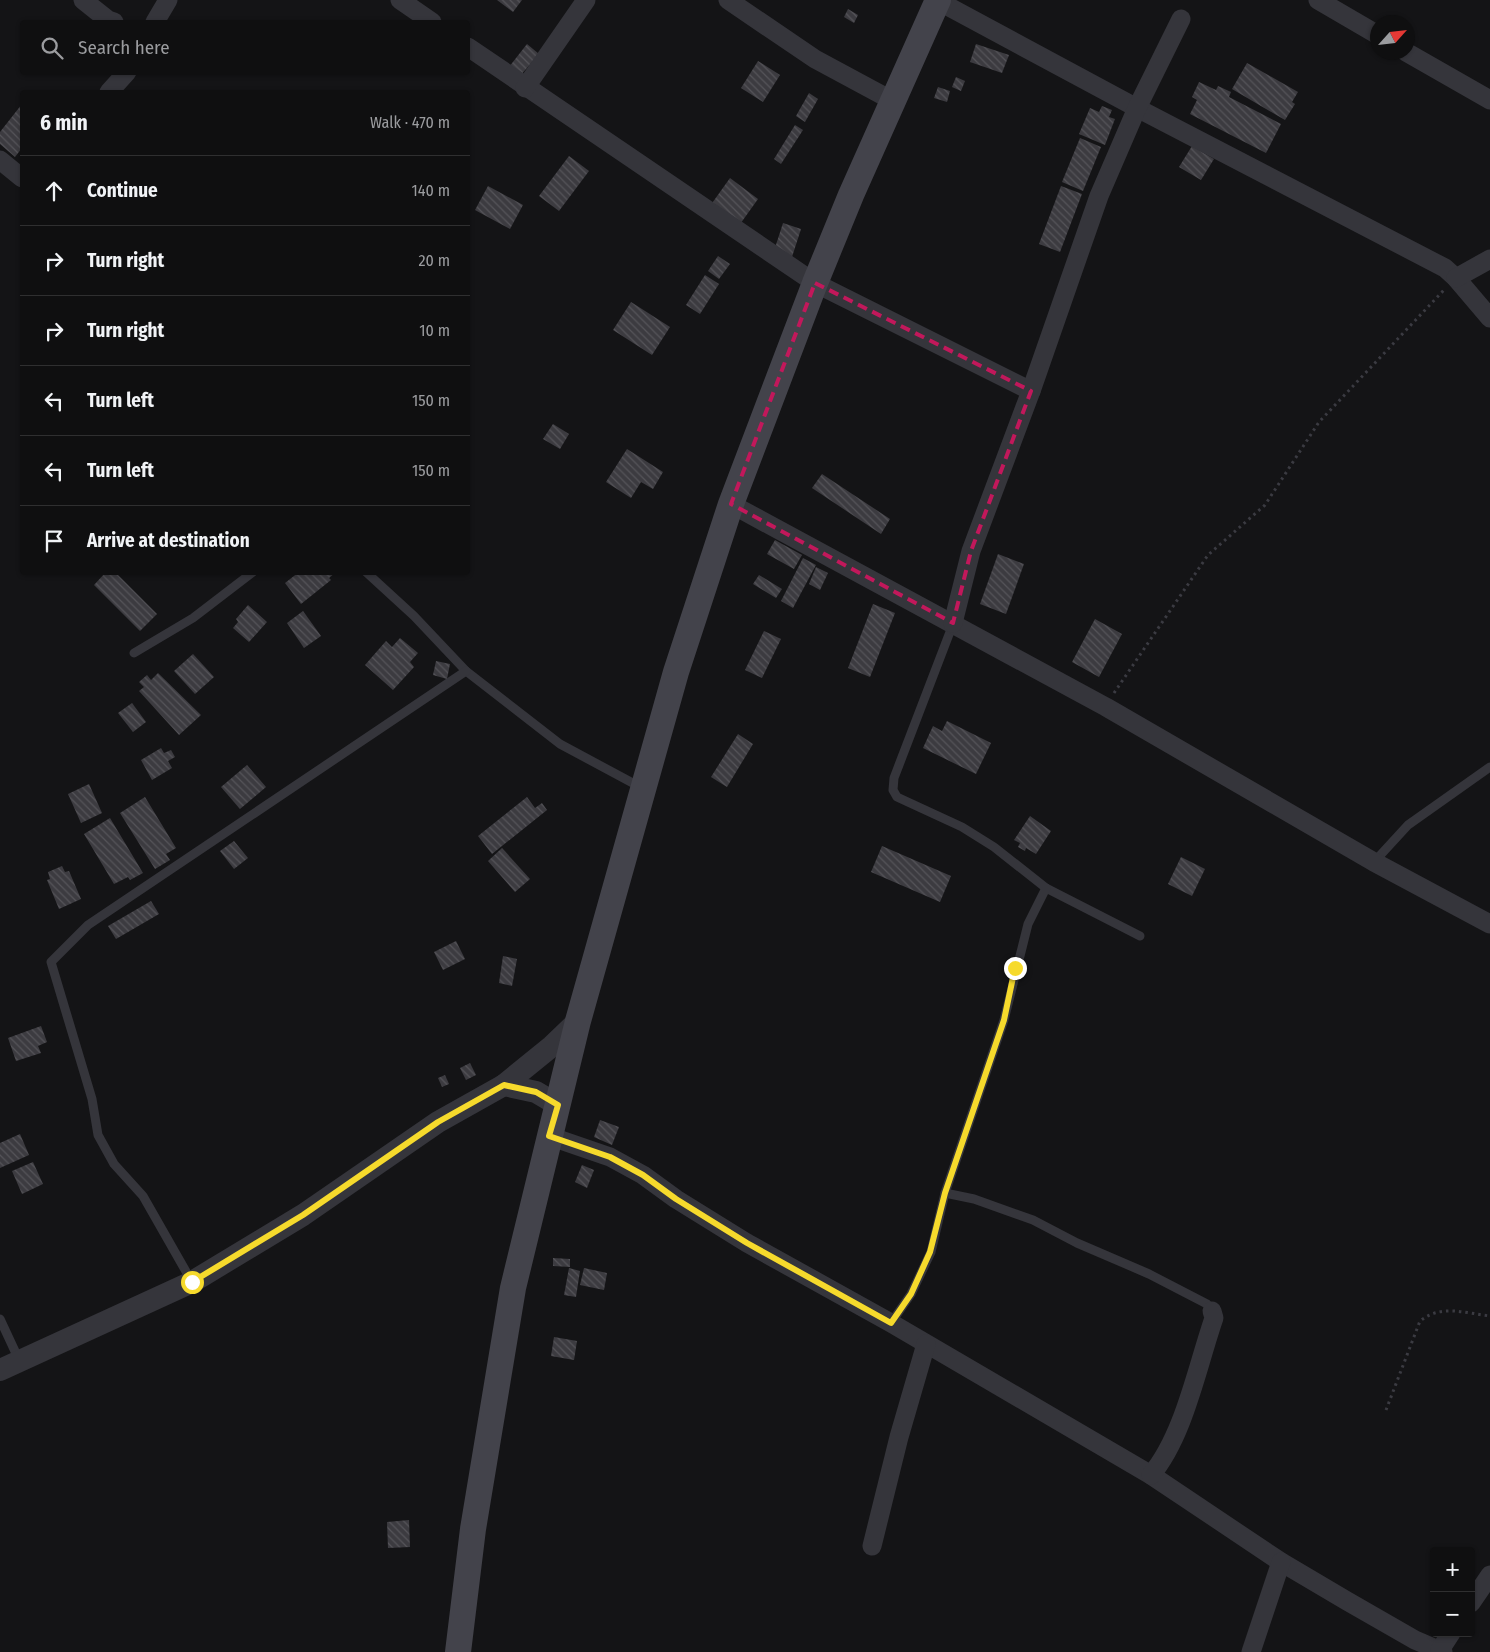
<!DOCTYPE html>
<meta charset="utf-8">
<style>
:root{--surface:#0f0f10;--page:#1d1d1e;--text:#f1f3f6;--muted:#9b9c9f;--line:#2f2f30}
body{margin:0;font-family:"Fira Sans Condensed",sans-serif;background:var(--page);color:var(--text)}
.controls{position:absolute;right:15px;bottom:15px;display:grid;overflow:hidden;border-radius:5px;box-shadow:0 1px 4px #0004}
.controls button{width:45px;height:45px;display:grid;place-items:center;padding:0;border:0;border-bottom:1px solid var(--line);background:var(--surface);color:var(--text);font:25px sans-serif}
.compass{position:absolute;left:1370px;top:15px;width:45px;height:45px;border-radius:50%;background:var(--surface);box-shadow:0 1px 4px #0004;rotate:63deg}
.stop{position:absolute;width:15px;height:15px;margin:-11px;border:4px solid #f6da2c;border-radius:50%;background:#fff}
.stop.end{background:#f6da2c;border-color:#fff;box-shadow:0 1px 5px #0008}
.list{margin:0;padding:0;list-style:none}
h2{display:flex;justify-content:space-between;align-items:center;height:65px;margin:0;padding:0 20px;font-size:21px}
h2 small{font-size:16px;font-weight:400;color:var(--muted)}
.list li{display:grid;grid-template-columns:32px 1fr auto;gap:15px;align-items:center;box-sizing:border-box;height:70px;padding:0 20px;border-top:1px solid var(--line)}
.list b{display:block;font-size:19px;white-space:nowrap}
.list em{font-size:16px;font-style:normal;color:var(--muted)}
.icon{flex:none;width:28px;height:28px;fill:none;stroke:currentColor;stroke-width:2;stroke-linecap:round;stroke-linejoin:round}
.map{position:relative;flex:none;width:1490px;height:1652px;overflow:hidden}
.search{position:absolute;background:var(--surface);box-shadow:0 1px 4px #0004;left:20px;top:20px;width:450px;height:55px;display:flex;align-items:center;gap:12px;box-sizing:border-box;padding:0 18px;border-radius:5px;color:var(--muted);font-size:19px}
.panel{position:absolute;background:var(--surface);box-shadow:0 1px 4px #0004;left:20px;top:90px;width:450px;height:485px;border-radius:5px}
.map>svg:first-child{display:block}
.building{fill:url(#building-back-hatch)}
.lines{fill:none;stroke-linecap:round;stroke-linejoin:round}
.path{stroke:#3b3b42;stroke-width:3;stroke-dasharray:2.5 4;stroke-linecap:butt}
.service{stroke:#35353b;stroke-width:9}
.minor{stroke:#35353b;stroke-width:19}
.tertiary{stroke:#35353b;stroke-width:22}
.secondary{stroke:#43434b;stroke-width:26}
.route{stroke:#f6da2c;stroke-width:6}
.marked{fill:none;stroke:#c2185b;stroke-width:4;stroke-dasharray:10 6;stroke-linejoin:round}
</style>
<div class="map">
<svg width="1490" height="1652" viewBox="0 0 1490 1652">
<defs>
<pattern id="building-back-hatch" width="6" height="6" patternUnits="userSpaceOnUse" patternTransform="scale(1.25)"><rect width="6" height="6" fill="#3c3b40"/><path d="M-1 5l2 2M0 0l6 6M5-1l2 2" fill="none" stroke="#555459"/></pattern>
</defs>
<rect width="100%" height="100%" fill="#141416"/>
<g class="building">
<polygon points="497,0 522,0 513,12"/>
<polygon points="848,9 858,15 854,23 844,17"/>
<polygon points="527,44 539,54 520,76 509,67"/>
<polygon points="976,44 1009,55 1002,73 970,62"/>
<polygon points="758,61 780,75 763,102 741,88"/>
<polygon points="1247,63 1298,92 1292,102 1295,104 1285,120 1232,89"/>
<polygon points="956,77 965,81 961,91 952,87"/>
<polygon points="1199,82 1216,90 1218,86 1231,92 1229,97 1281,124 1266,153 1190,114 1197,100 1192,97"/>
<polygon points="938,87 950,91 947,102 934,98"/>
<polygon points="809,93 818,99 805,122 796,116"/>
<polygon points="22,104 22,148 15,157 0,144 0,132"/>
<polygon points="1102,106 1112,110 1109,117 1115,119 1105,145 1079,134 1090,108 1099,112"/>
<polygon points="795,125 803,130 781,164 774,159"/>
<polygon points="1080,138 1101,147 1083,191 1062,182"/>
<polygon points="1192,146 1214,159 1201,180 1179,167"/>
<polygon points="569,156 589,171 559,211 539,196"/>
<polygon points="730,178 758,199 738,227 710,206"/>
<polygon points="488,186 523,205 510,229 475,210"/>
<polygon points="1061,186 1082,194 1060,252 1039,244"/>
<polygon points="783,223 801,229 792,257 774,251"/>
<polygon points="718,256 730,264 719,279 708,271"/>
<polygon points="705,275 719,284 700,314 686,305"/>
<polygon points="631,302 670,327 652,355 613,330"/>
<polygon points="553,424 569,434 560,449 543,439"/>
<polygon points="627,449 663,472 653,489 641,482 631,498 606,482"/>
<polygon points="822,474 890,519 881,534 812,488"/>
<polygon points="775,540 802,555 794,569 767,554"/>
<polygon points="998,554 1024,564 1006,614 980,604"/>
<polygon points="803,558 816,565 793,608 781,601"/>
<polygon points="816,567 828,573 820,590 809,584"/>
<polygon points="106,572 115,572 157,614 140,631 94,585"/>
<polygon points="299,572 336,572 329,578 331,580 301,604 285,583"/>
<polygon points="759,575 782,589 776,598 753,584"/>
<polygon points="873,604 895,613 870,677 848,668"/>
<polygon points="248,605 267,622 249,642 233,628 238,622 236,619"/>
<polygon points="303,611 321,636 304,648 287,623"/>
<polygon points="1095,619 1122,634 1099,677 1072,662"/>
<polygon points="764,631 781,639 762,678 745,670"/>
<polygon points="400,638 418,653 410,662 414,667 393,690 365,665 386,641 392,647"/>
<polygon points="193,654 214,677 195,694 174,671"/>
<polygon points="436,661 450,664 447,679 433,675"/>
<polygon points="158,673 201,715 179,735 139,691 144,687 139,682 147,675 151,680"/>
<polygon points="132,703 146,722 133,732 118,713"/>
<polygon points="947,721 991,743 976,774 923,748 933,726 942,731"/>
<polygon points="738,734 753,744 727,787 711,777"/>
<polygon points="161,748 164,753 171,750 175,757 168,761 172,768 152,780 141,760"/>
<polygon points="247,765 266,787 240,809 221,787"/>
<polygon points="89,784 102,813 81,823 68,794"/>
<polygon points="145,797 176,848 166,854 170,860 155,869 120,813"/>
<polygon points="527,797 535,808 542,803 547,810 492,854 478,836"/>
<polygon points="1030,816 1051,831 1036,854 1026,848 1025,851 1018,847 1020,843 1014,840"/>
<polygon points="110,818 143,873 130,880 128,877 114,884 84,834"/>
<polygon points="234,841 248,858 234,869 220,851"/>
<polygon points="882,846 951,876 940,902 871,872"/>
<polygon points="502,848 530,879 515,892 488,861"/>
<polygon points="1181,857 1205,869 1192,896 1168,884"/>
<polygon points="62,866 65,872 69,871 81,899 59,909 47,880 50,879 48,872"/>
<polygon points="151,901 159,914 116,939 108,926"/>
<polygon points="456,941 465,959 443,970 434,952"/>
<polygon points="503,956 517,959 512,986 499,983"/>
<polygon points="41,1026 47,1042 38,1046 41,1053 16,1061 8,1038"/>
<polygon points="470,1063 476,1075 466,1080 460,1068"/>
<polygon points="445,1075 449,1084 442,1087 438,1078"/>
<polygon points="600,1120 619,1127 612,1145 594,1137"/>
<polygon points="20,1134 29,1155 0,1168 0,1143"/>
<polygon points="33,1162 43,1184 22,1194 12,1171"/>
<polygon points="582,1165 594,1170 587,1188 575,1182"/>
<polygon points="553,1258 570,1259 570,1267 553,1266"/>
<polygon points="569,1268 580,1271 576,1297 564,1295"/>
<polygon points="584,1268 607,1273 604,1290 580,1285"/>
<polygon points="554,1337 577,1341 574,1360 551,1356"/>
<polygon points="409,1520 410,1547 388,1548 387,1522"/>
</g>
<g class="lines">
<g class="path">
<polyline points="1114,693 1208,555 1265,505 1319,422 1444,290"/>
<path d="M 1386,1410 L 1420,1321 C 1441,1304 1465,1313 1490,1316"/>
</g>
<g class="service">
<polyline points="366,572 414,616 466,671 560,744 642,788"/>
<polyline points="134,653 193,618 253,572"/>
<polyline points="1374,862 1408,825 1490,767"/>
<polyline points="1046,888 1140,936"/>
<polyline points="945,1193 974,1199 1033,1220 1077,1243 1149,1274 1207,1304 1212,1311"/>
<polyline points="192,1282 143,1196 114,1164 98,1135 92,1099 51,962 88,925 466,671"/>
<polyline points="0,1319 20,1362"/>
<polyline points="891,1323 911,1294 931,1252 945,1193 1004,1020 1028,924 1046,888 994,847 962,827 897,797 893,790 894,778 953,624"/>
</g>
<g class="minor">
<polyline points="83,0 108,20 114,22"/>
<polyline points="400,0 432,22"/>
<polyline points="728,0 815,59 893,101"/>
<polyline points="1318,0 1378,35"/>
<polyline points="938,1 1137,108 1445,268 1456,278 1490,318"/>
<polyline points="155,22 168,0"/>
<polyline points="468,47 815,283 1031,391"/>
<polyline points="1406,52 1490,100"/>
<polyline points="525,88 586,0"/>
<polyline points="109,92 127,72"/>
<polyline points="0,160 22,178"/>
<polyline points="1456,278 1490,259"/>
<polyline points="731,504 1106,707 1374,862 1490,924"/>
<polyline points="953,623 971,551 1031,391 1099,196 1137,108 1181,19"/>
<polyline points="549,1136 610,1157 643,1175 676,1199 747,1243 891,1323 1151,1475 1281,1562 1347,1601 1415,1640 1443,1652"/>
<path d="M 1151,1475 C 1184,1436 1197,1367 1214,1318 L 1212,1311"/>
<polyline points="872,1546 899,1437 926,1344"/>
<polyline points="1471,1603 1490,1575"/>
<polyline points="1440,1650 1451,1633"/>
<polyline points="1251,1652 1281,1562"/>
</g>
<g class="tertiary">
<polyline points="504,1085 536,1092 558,1105"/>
<polyline points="0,1370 192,1282 303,1215 438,1122 504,1085 552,1046 578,1021"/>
</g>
<polyline class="secondary" points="458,1652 473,1529 513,1288 578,1021 676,672 731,504 815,283 851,195 938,0"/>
</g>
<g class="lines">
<polyline class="route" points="192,1282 303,1215 438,1122 504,1085 536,1092 558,1105 549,1136 610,1157 643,1175 676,1199 747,1243 891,1323 911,1294 930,1252 945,1193 1004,1020 1015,968"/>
</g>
<path class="marked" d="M 815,283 L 1031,391 L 971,551 L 953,623 L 731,504 Z"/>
</svg>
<div class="controls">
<button>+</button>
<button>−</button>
</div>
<svg class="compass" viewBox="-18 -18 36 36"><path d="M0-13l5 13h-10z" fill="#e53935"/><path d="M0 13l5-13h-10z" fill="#9b9c9f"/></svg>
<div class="stop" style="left:192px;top:1282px"></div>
<div class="stop end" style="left:1015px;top:968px"></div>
<div class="search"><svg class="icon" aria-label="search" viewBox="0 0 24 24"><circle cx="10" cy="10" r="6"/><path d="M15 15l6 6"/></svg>Search here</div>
<section class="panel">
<h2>6 min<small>Walk · 470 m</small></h2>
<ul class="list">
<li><svg class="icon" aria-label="ahead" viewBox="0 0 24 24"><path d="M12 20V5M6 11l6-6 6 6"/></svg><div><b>Continue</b></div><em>140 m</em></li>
<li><svg class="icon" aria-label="right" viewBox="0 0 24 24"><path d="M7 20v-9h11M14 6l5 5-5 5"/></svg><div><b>Turn right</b></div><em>20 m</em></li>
<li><svg class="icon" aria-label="right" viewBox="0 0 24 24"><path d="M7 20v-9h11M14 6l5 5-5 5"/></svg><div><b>Turn right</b></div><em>10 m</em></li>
<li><svg class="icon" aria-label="left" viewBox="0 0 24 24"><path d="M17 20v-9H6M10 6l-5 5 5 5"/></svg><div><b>Turn left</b></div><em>150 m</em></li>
<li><svg class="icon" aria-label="left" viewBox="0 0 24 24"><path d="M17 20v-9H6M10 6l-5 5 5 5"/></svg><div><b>Turn left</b></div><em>150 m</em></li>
<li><svg class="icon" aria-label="arrive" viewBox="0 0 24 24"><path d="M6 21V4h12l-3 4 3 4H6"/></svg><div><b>Arrive at destination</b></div></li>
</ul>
</section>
</div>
